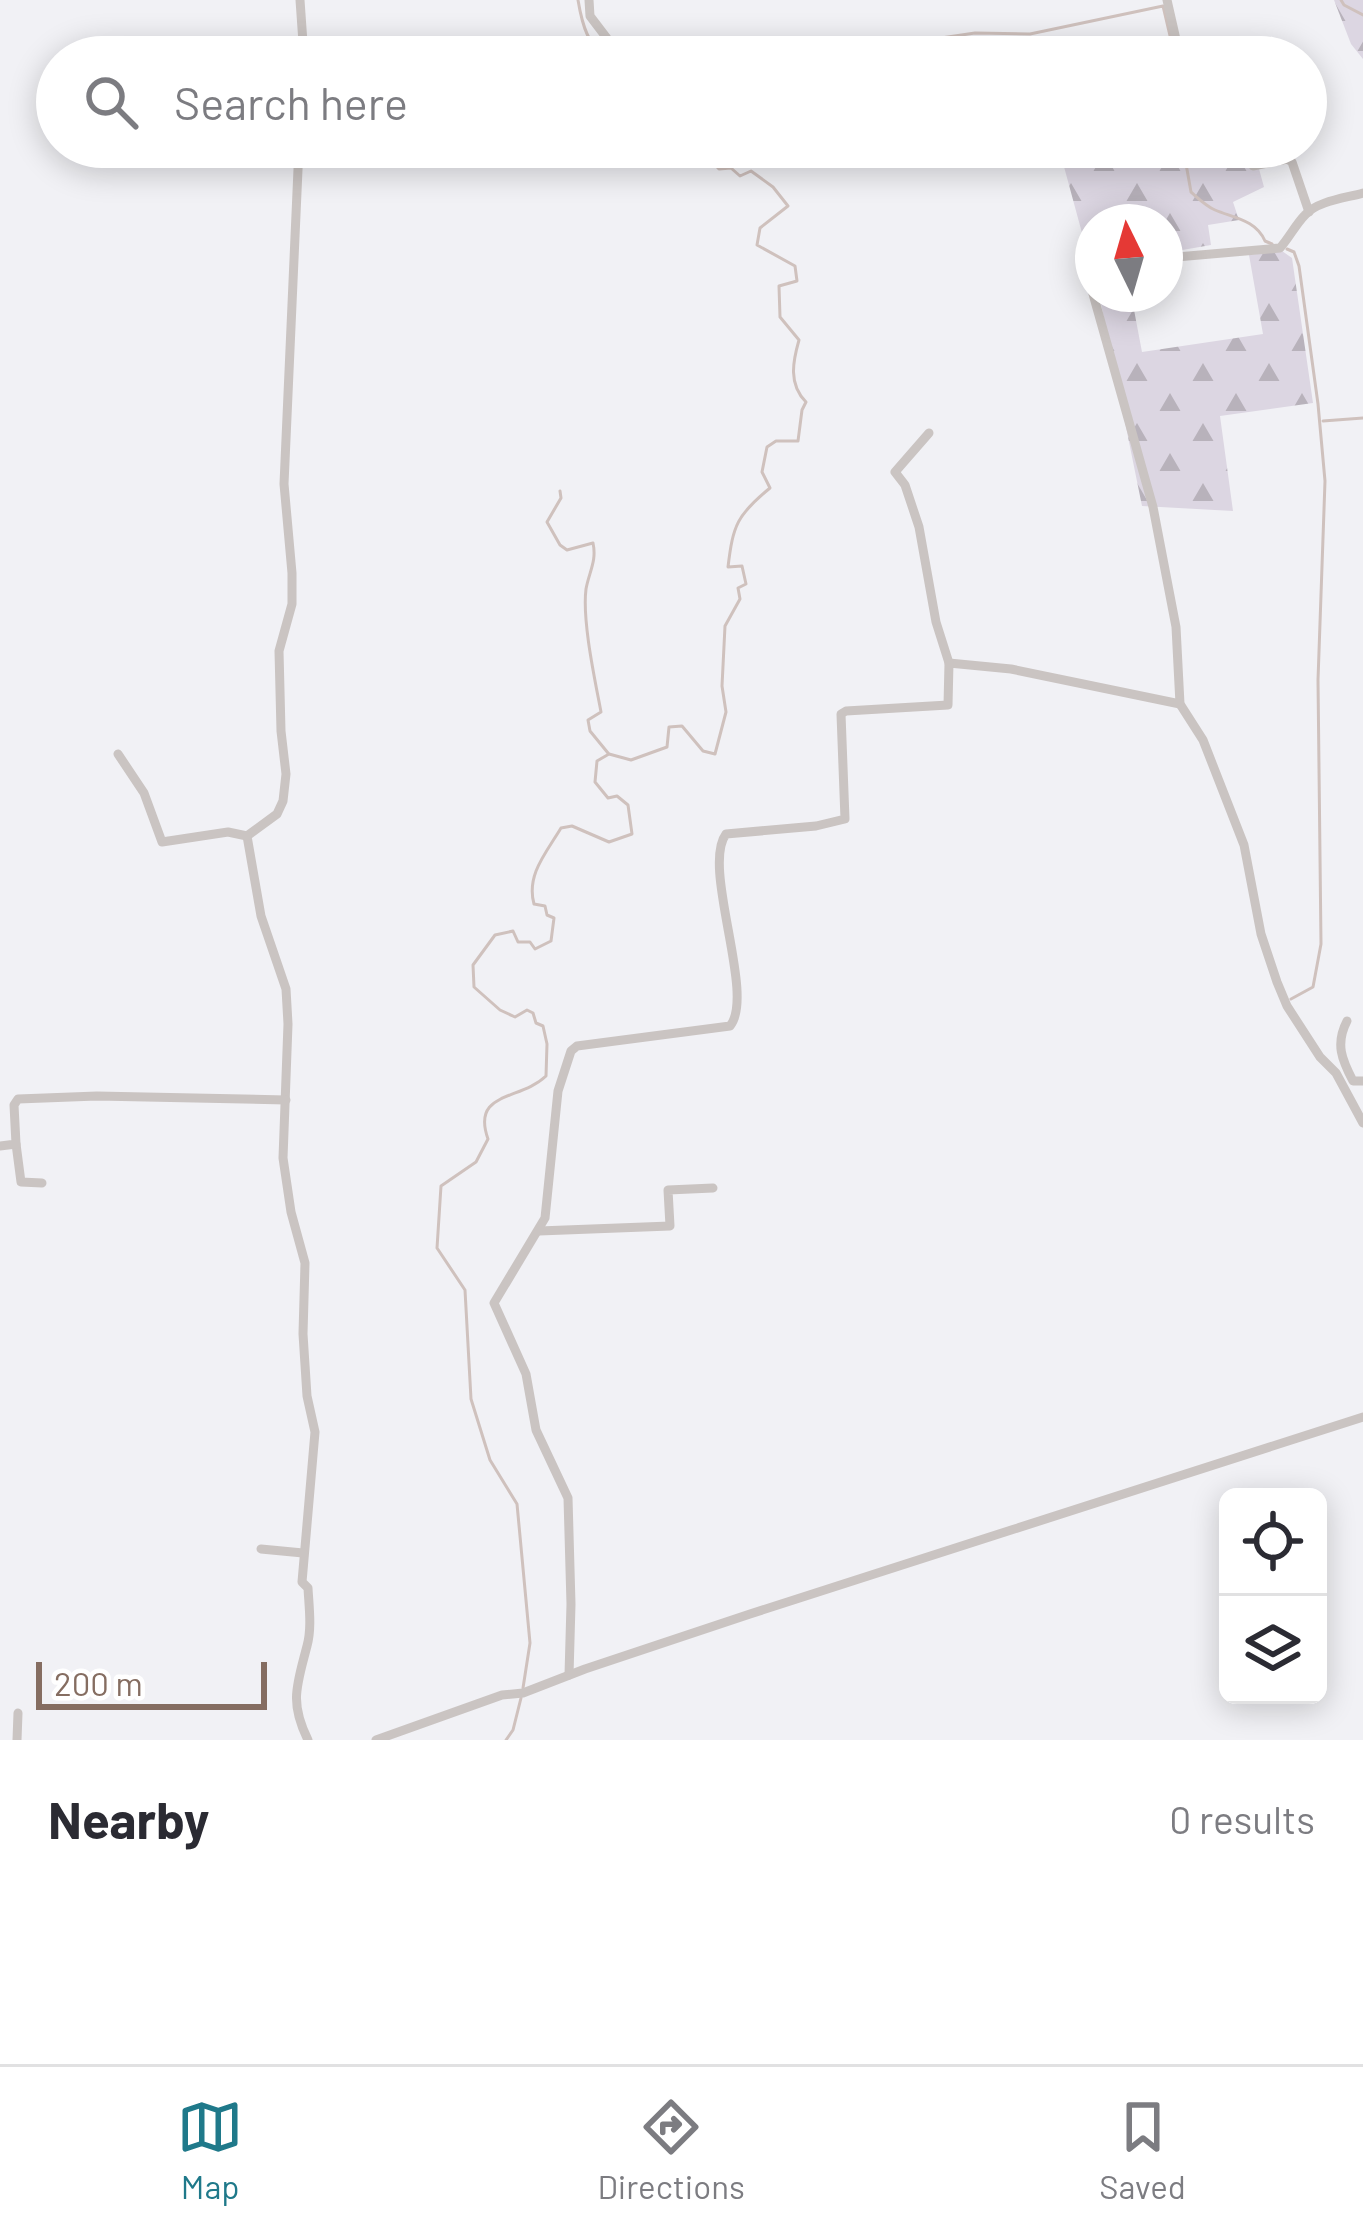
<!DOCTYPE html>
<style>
:root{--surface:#fff;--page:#f2f2f3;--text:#2b2b33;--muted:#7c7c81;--line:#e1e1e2;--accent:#1f798a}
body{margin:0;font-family:Barlow,sans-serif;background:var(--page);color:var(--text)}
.controls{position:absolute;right:36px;bottom:36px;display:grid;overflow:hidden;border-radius:18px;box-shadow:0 6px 30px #0003}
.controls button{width:108px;height:108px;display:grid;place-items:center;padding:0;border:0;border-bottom:3px solid var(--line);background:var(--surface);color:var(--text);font:60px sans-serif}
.compass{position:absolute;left:1075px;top:204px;width:108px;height:108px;border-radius:50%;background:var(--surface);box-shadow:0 6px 30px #0003;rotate:355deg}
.scale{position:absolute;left:36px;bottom:30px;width:231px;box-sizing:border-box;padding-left:12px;border:6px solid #856d61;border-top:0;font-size:33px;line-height:42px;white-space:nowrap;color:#856d61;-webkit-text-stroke:9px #fff;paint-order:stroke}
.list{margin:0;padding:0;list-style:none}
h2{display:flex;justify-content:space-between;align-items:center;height:156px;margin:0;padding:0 48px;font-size:51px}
h2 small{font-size:39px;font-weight:400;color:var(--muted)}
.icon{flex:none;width:66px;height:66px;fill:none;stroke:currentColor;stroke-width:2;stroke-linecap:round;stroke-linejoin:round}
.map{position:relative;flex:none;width:1363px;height:1740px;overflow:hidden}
.search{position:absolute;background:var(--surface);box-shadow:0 6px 30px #0003;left:36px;right:36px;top:36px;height:132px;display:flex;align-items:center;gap:30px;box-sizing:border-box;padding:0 42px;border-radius:66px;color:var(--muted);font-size:45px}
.sheet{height:324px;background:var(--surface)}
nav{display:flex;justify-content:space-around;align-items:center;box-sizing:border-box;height:168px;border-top:3px solid var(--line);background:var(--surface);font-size:33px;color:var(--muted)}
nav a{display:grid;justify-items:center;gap:6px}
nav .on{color:var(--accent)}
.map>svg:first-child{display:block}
.forest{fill:url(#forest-firs)}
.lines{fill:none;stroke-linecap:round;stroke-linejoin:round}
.stream{stroke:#cfc1bd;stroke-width:3}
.minor{stroke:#cac4c2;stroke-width:9}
</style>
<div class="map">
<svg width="1363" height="1740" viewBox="0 0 1363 1740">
<defs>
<pattern id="forest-firs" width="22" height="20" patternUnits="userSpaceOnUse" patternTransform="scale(3)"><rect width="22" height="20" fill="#dcd6e2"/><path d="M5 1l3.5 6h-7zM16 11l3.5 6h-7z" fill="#b8b2bb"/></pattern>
</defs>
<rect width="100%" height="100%" fill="#f1f1f5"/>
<g class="forest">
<polygon points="1334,0 1363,0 1363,59 1351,44"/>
<polygon points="1097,147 1253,147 1264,187 1233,202 1239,220 1208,225 1211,245 1165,253 1165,222 1093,222 1091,266 1060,152"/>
<polygon points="1282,251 1292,258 1313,403 1220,416 1233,511 1142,506 1099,294 1131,294 1142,352 1263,334 1249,255"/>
</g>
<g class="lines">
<g class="stream">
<path d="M 578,0 C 591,79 619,53 679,52 L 685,57"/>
<polyline points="1341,0 1344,5 1363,15"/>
<polyline points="789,57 832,40 941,38 975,33 1030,34 1163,6 1175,57"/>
<path d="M 1183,147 L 1191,192 C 1199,199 1206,206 1215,210 C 1234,218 1256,220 1265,241 L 1272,244"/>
<polyline points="1287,249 1294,252 1299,266 1318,404 1325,481 1318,680 1321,944 1313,987 1291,999"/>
<polyline points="1323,421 1363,418"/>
<path d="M 560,491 L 561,498 L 547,522 L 560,545 L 567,550 L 593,543 C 597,561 589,572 586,589 C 582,621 595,680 601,712 L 588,720 L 590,731 L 608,753"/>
<path d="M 523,1688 L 530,1643 L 517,1504 L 490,1460 L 471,1399 L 465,1290 L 437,1248 L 441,1186 L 476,1162 L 488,1139 C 471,1091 520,1101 546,1076 L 547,1044 L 543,1026 L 536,1023 L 533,1013 L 527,1010 L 515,1017 L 500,1010 L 474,987 L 473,965 L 495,935 L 513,931 L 518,942 L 530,942 L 535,949 L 551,941 L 554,918 L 547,915 L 545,906 L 534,904 C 526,875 546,853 561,828 L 572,826 L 609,842 L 632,834 L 628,805 L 617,796 L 608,798 L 595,782 L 597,761 L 609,754 L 631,760 L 667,747 L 669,727 L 682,726 L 703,751 L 715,754 L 726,712 L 722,686 L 725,626 L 740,599 L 738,588 L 746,584 L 742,566 L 728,567 C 733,525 737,515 770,488 L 762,472 L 767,447 L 776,441 L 798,441 L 802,410 L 806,402 C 788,384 793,361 799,340 L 780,317 L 779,286 L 797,281 L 795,266 L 757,245 L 760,228 L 788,206 L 773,187 L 751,171 L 740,176 L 731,168 L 719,169 L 699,147"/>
<polyline points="506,1740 513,1730 521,1698"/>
</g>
<g class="minor">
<polyline points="300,0 304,57"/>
<path d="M 589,0 L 590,16 L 609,41 C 644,41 686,36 715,57"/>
<polyline points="1167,0 1180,57"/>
<path d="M 299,147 L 284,484 L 292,573 L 292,604 L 279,651 L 281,731 L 286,774 L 283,801 L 277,814 L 247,836 L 261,916 L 286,989 L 288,1024 L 283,1158 L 291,1212 L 305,1263 L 303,1334 L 307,1396 L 315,1432 L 302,1582 L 308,1588 C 309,1607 312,1628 307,1646 C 297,1685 289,1702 308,1740"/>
<polyline points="1243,147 1253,166 1287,159 1292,162 1309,212"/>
<path d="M 1165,258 L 1280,248 C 1289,238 1296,224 1305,215 C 1317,201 1346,198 1363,193"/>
<polyline points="1093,279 1093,291"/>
<polyline points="1093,294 1153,507 1176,627 1180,704 1203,740 1244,845 1261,934 1277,982 1287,1006 1320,1057 1336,1073 1363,1123"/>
<polyline points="949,663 1011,669 1180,704"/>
<polyline points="118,754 144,793 162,842 228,832 247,836"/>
<path d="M 1347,1021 C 1335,1044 1342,1060 1353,1081 L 1363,1081"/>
<polyline points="16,1144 21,1182 42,1183"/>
<polyline points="0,1146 16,1144 14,1105 18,1099 97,1096 286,1100"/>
<polyline points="539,1231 670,1226 668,1190 713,1188"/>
<polyline points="261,1549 303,1553"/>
<path d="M 569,1675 L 571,1604 L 568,1498 L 536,1430 L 526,1374 L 494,1303 L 545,1218 L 558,1091 L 571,1051 L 577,1046 L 730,1026 C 756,995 701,867 726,834 L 816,826 L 845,819 L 841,714 L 846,711 L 948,705 L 949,663 L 936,622 L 919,527 L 905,485 L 895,472 L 929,433"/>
<polyline points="17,1740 18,1713"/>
<polyline points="376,1740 502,1695 523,1693 585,1669 750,1614 1363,1417"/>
</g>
</g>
</svg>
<div class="controls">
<button><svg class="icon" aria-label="locate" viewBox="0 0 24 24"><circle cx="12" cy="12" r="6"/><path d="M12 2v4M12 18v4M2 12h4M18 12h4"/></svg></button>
<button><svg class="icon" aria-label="layers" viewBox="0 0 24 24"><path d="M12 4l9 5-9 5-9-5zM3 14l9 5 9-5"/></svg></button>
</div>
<svg class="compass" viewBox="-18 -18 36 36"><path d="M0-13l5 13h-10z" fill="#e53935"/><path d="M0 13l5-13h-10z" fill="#7c7c81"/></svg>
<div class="scale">200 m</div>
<div class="search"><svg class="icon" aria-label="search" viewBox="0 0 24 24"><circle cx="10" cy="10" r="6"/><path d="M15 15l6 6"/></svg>Search here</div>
</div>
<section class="sheet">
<h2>Nearby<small>0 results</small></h2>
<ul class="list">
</ul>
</section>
<nav>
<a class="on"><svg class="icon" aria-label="map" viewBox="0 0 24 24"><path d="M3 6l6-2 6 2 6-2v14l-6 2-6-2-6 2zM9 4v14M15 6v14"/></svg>Map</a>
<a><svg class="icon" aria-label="directions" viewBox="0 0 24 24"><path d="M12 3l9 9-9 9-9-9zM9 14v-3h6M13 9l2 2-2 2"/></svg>Directions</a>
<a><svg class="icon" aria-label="saved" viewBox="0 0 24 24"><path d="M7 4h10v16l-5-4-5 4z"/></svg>Saved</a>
</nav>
